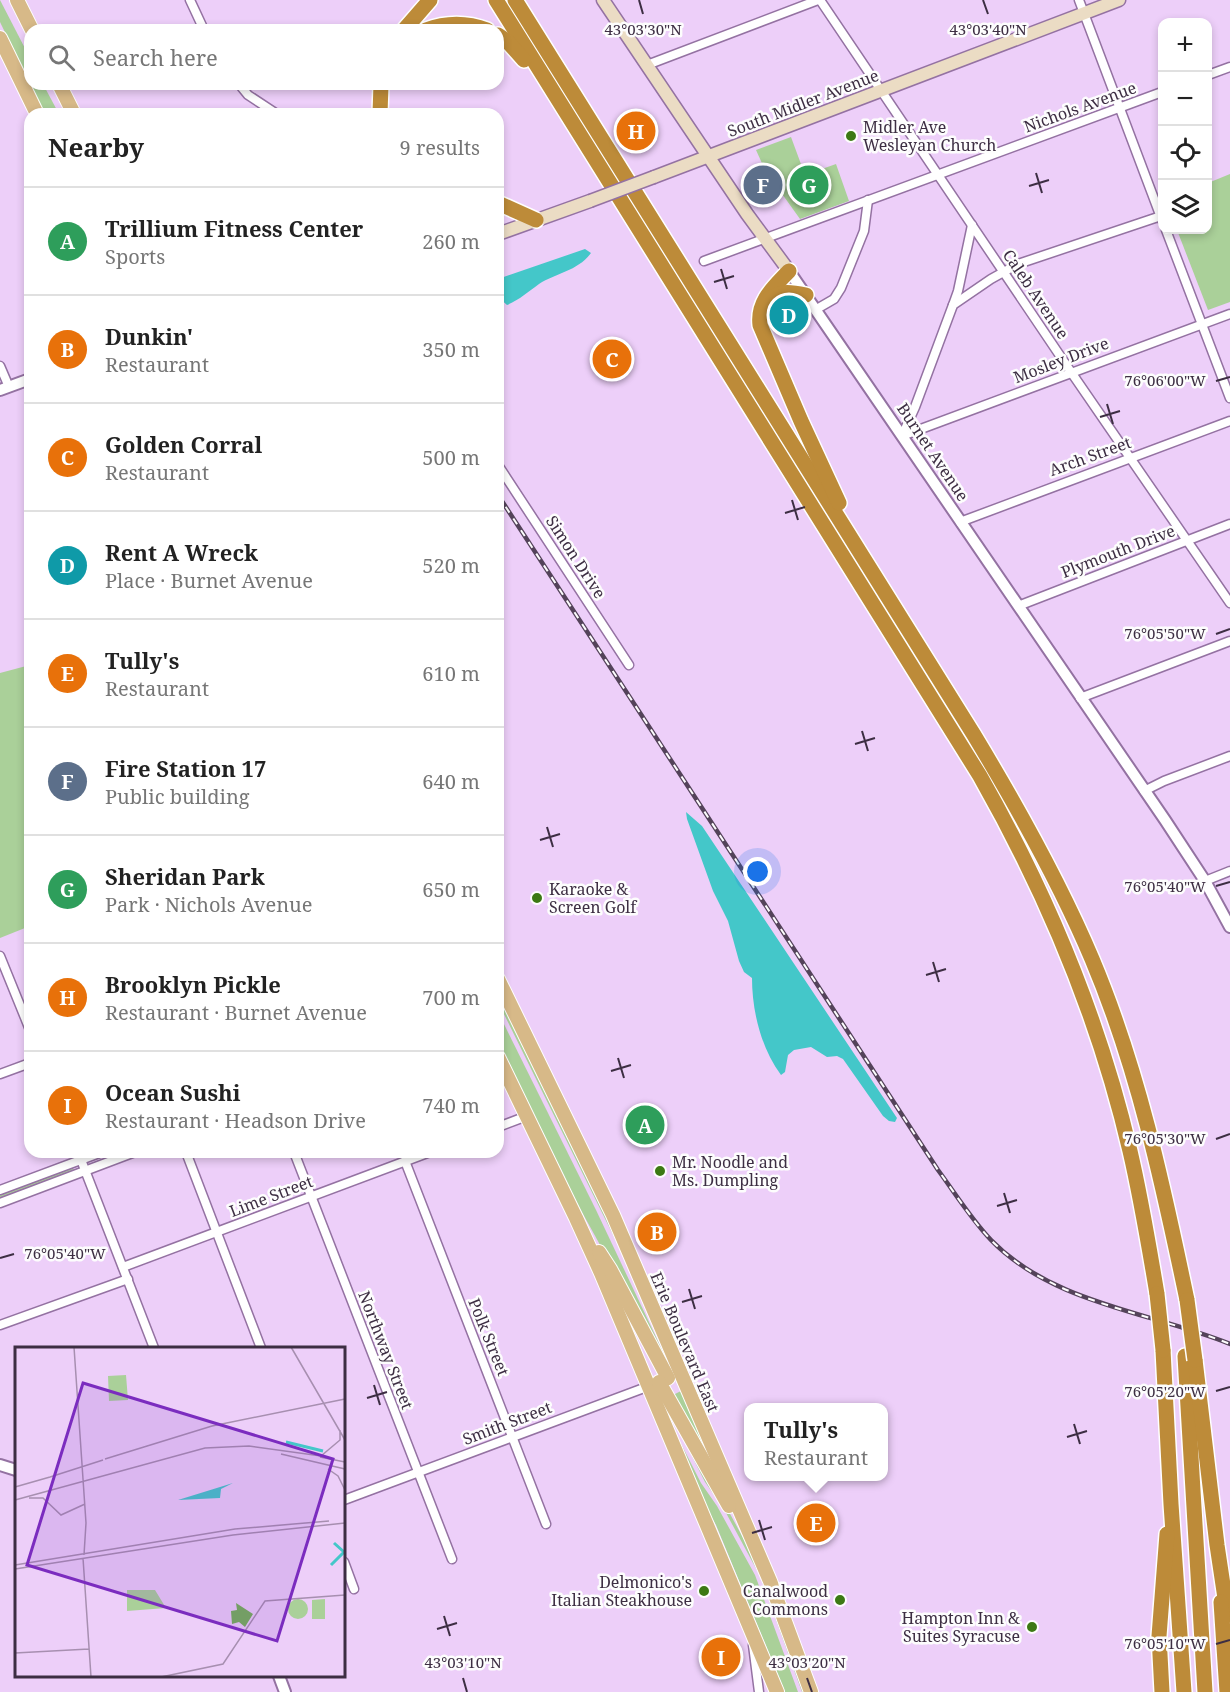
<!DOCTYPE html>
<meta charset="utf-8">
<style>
:root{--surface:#fff;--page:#f2f2f2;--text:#222;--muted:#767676;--line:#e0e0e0;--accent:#3c7914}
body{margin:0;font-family:"Noto Serif",serif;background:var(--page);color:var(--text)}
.controls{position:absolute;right:18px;top:18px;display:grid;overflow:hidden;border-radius:12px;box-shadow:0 3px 9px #0003}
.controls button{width:54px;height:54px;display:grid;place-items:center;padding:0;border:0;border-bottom:2px solid var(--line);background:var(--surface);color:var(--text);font:30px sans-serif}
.you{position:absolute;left:758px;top:872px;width:21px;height:21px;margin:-15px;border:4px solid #fff;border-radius:50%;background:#1a73e8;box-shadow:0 0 0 9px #1a73e833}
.badge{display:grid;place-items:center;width:39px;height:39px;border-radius:50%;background:var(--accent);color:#fff;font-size:20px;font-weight:700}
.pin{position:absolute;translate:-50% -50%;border:3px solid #fff;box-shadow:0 2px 6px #0006}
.popup{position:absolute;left:744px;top:1403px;width:144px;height:78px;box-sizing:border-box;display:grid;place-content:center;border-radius:12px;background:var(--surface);filter:drop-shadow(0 2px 4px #0005);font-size:20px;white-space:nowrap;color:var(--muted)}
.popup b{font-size:22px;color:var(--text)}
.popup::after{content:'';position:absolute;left:50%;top:100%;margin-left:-12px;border:12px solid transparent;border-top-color:var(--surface)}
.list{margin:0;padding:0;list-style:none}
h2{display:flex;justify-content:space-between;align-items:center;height:78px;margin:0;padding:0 24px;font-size:26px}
h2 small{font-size:20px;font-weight:400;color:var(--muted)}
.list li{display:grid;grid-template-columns:39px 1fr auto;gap:18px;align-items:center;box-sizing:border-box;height:108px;padding:0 24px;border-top:2px solid var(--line)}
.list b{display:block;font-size:22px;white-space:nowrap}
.list p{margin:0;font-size:20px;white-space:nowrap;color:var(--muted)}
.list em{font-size:20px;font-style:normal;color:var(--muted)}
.icon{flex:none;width:33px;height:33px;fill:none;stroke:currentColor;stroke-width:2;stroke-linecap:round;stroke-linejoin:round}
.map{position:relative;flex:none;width:1230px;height:1692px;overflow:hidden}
.search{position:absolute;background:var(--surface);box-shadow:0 3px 9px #0003;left:24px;top:24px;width:480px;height:66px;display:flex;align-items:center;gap:15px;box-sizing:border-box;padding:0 21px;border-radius:18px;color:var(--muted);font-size:22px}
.panel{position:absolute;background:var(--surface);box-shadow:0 3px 9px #0003;left:24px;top:108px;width:480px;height:1050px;border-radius:18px}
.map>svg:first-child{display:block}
.green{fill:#aad099}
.water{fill:#44c7c9}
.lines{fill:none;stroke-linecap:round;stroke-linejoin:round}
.minor-casing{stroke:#9472a2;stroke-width:11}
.tertiary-casing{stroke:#9472a2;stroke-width:14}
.secondary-casing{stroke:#9472a2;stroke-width:15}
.primary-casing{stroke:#fff;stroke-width:16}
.motorway-casing{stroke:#fff;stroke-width:18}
.minor{stroke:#fff;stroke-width:8}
.tertiary{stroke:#fff;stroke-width:10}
.secondary{stroke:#ebdcc4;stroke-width:12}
.primary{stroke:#d7b988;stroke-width:14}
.motorway{stroke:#bd8b39;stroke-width:15}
.rail-casing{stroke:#54435a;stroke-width:4.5}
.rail{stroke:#fdfdfd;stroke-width:2;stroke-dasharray:7;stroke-linecap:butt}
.secondary-bridge-casing{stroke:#9472a2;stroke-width:15;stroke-linecap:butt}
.motorway-bridge-casing{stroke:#fff;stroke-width:18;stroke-linecap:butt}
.secondary-bridge{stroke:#ebdcc4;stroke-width:12}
.motorway-bridge{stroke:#bd8b39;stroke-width:15}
.ticks{fill:none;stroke:#3d2e43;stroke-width:2}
.poi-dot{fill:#3c7914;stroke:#fdfdfd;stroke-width:2}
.labels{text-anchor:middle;stroke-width:5;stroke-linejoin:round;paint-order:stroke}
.street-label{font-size:16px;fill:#3d2e43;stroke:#fdfdfd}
.poi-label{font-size:16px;fill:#3d2e43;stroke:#fdfdfd;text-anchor:start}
.inset-river{fill:none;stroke:#44c7c9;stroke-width:3}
.inset-road{fill:none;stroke:#a78fb0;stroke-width:1.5}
.view{fill:#7b2cbf;fill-opacity:0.15;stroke:#7b2cbf;stroke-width:3}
.inset-edge{fill:none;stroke:#3d2e43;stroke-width:3}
.ticks-label{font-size:15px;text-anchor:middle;fill:#3d2e43;stroke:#fdfdfd;stroke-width:5;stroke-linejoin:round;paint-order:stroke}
</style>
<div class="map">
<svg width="1230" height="1692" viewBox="0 0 1230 1692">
<rect width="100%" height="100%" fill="#edcff9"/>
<g class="green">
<polygon points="0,0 30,58 30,84 0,22"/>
<polygon points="30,84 43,84 59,114 45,114"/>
<polygon points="791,137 805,175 836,164 849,201 800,219 765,170 756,150"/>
<polygon points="1230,174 1230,302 1208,310 1177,230 1208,230 1208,183"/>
<polygon points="30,665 30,926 0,938 0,673"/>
<polygon points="498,993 635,1273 673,1361 670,1365 665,1363 669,1356 617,1243 498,1002"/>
<polygon points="498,1012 596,1210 665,1356 663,1359 578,1205 498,1042"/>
<polygon points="72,1167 74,1170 0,1199 0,1194"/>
<polygon points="681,1391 711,1460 673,1395"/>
<polygon points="667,1398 766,1580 808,1692 802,1692 760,1576 725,1511 705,1482 663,1399"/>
<polygon points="664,1410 701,1483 717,1506 755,1575 798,1692 785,1692 716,1525 701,1498"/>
</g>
<g class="water">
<path d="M 585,249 L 591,253 C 578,271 556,273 539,284 C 528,292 519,300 507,305 L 498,297 L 498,279 Z"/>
<path d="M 686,812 L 702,826 L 897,1118 L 895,1122 L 889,1121 L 883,1116 L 843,1059 L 837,1056 L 827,1057 L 811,1047 L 794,1050 L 788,1055 L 785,1072 L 781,1075 C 761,1048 752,1011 752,978 L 744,972 L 739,961 L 728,921 L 713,891 L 687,819 Z"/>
</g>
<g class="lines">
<defs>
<g id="minor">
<polyline points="190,0 204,30"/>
<polyline points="820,0 1071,372 1230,603"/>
<polyline points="1079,0 1162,220"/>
<polyline points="647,65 818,0"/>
<polyline points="1208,75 1230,67"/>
<polyline points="239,84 248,95 277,114"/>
<polyline points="1166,230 1230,398"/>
<polyline points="704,261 1162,92"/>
<polyline points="953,305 958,291 972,225"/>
<polyline points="815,310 834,299 841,288 864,231 868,200"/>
<polyline points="0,366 9,387"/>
<polyline points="902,436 915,407 953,305 991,279 1018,264 1161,216"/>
<polyline points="902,436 1230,314"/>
<polyline points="498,465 629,665"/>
<polyline points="960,522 1230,421"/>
<polyline points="1018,606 1230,524"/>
<polyline points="1080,698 1230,641"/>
<polyline points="1144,791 1164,781 1230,756"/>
<polyline points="1205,881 1230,871"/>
<polyline points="0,956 30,1030"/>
<polyline points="0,1074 30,1063"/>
<polyline points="498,1127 527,1116"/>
<polyline points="78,1152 154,1348"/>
<polyline points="186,1152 261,1348"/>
<polyline points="294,1152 452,1559"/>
<polyline points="405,1161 546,1524"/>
<polyline points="0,1190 102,1152"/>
<polyline points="0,1203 135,1152"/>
<polyline points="123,1267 430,1152"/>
<polyline points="0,1325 128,1279"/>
<polyline points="344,1500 652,1385"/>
<polyline points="344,1562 354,1589"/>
<polyline points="753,1645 759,1692"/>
</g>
<g id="tertiary">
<polyline points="789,271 1165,820 1205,881 1230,927"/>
<polyline points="0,390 30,379"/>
<polyline points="0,1465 16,1470"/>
<polyline points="279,1676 285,1692"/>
</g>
<g id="secondary">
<polyline points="603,0 747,214 789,271"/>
<polyline points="654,177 1119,0"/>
<polyline points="498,234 590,201"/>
</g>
<g id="primary">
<polyline points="17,0 32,30"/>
<polyline points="0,38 37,114"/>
<polyline points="59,84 74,114"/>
<polyline points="498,979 613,1215 770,1581 811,1692"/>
<polyline points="498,1057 576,1218 601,1273 777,1692"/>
<polyline points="599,1252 610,1269 668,1378"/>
<polyline points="659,1382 729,1506"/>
</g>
<g id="motorway">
<path d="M 496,0 L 980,776 C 1047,894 1099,1018 1130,1151 C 1141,1198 1149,1246 1157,1294"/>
<path d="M 515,0 L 974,735 C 1018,808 1059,881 1092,959 C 1138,1068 1163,1185 1187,1300"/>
<polyline points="404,30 430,0"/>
<path d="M 426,30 C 447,22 466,22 487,30"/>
<polyline points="498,35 507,41 524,60"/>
<polyline points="380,114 381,84"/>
<polyline points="498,203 536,220"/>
<path d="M 789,271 C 774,287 757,301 760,325 L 801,421 L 839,503"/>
<path d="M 765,301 C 782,291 786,291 806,295"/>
<polyline points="1163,1350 1171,1504 1184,1692"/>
<polyline points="1185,1356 1205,1692"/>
<polyline points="1195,1360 1217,1545 1226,1605 1230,1615"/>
<polyline points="1221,1602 1227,1692"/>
<polyline points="1162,1692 1159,1636 1167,1534"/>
</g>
</defs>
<use href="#minor" class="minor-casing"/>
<use href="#tertiary" class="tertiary-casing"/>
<use href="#secondary" class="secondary-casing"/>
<use href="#primary" class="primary-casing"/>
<use href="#motorway" class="motorway-casing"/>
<use href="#minor" class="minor"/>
<use href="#tertiary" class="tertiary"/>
<use href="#secondary" class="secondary"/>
<use href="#primary" class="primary"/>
<use href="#motorway" class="motorway"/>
<defs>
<path id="rail" d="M 498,495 L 938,1170 C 955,1193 971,1219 991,1240 C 1053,1304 1151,1312 1230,1344"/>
</defs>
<use href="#rail" class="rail-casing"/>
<use href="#rail" class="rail"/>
<defs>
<polyline id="secondary-bridge" points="590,201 654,177"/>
<g id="motorway-bridge">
<polyline points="1157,1294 1163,1350"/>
<polyline points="1187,1300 1195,1360"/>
</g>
</defs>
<use href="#secondary-bridge" class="secondary-bridge-casing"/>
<use href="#motorway-bridge" class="motorway-bridge-casing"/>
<use href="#secondary-bridge" class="secondary-bridge"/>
<use href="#motorway-bridge" class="motorway-bridge"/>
</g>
<path class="ticks" d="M 639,0 L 643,14M 983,0 L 988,14M 1036,173 L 1042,193M 1029,186 L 1049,180M 721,269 L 727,289M 714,282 L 734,276M 1216,381 L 1230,377M 1107,404 L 1113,424M 1100,417 L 1120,411M 792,500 L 798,520M 785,513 L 805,507M 1216,634 L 1230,629M 862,731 L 868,751M 855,744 L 875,738M 547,827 L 553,847M 540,840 L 560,834M 1216,886 L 1230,882M 933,962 L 939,982M 926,975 L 946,969M 618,1058 L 624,1078M 611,1071 L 631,1065M 1216,1139 L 1230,1134M 1004,1193 L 1010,1213M 997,1206 L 1017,1200M 0,1258 L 14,1254M 689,1289 L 695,1309M 682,1302 L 702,1296M 374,1385 L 380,1405M 1216,1391 L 1230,1387M 367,1398 L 387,1392M 1074,1424 L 1080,1444M 1067,1437 L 1087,1431M 759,1520 L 765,1540M 752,1533 L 772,1527M 444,1616 L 450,1636M 437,1629 L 457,1623M 1216,1644 L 1230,1640M 463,1678 L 467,1692M 807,1678 L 812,1692"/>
<g class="poi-dot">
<circle cx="851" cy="136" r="6"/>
<circle cx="537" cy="898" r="6"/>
<circle cx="660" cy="1171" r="6"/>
<circle cx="704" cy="1591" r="6"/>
<circle cx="840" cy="1600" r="6"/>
<circle cx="1032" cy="1627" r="6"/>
</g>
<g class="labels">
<g class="street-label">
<text transform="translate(803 103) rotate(-21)" y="6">South Midler Avenue</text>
<text transform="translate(1080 107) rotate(-20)" y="6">Nichols Avenue</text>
<text transform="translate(1036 294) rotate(56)" y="6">Caleb Avenue</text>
<text transform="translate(1061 360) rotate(-21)" y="6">Mosley Drive</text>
<text transform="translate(933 452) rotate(56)" y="6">Burnet Avenue</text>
<text transform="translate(1090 456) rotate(-20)" y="6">Arch Street</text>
<text transform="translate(1118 551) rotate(-21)" y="6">Plymouth Drive</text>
<text transform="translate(576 557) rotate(57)" y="6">Simon Drive</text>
<text transform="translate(271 1196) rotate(-21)" y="6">Lime Street</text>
<text transform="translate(489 1337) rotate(68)" y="6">Polk Street</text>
<text transform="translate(685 1342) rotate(67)" y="6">Erie Boulevard East</text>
<text transform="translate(386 1350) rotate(69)" y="6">Northway Street</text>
<text transform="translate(507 1423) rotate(-21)" y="6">Smith Street</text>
</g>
<g class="poi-label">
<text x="863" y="133">Midler Ave<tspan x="863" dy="18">Wesleyan Church</tspan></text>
<text x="549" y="895">Karaoke &amp;<tspan x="549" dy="18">Screen Golf</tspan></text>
<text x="672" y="1168">Mr. Noodle and<tspan x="672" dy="18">Ms. Dumpling</tspan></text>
<text x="692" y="1588" text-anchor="end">Delmonico's<tspan x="692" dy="18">Italian Steakhouse</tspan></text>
<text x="828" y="1597" text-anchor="end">Canalwood<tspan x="828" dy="18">Commons</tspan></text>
<text x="1020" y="1624" text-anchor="end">Hampton Inn &amp;<tspan x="1020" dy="18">Suites Syracuse</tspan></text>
</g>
</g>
<g transform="translate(15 1347)">
<rect width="330" height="330" fill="#edcff9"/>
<path d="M 111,28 L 113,53 L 94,54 L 93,29 ZM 112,243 L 140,243 L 151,261 L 112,264 ZM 310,252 L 310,272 L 297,272 L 297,253 ZM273 262a10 10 0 1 1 20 0a10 10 0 1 1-20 0Z" fill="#aad099"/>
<path d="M 221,256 L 238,267 L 230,280 L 224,275 L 217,277 L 216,264 L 222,263 Z" fill="#74b256"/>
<path d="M 218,136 L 206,142 L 205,151 L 163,153 Z" fill="#44c7c9"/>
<path class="inset-river" d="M 271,95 L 308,104M 316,218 L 329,205 L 319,196"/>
<path class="inset-road" d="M 59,0 L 71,176 L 69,208M 276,0 L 330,93M 266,107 L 330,122M 305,110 L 330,115M 90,112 L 197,79 L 330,52M 313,122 L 323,129 L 330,143M 35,130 L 88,113M 0,140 L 35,130M 14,151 L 28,151 L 46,168 L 70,157M 0,153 L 190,101 L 234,99 L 306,109 L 325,93 L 325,83M 68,211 L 76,330M 0,218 L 220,182 L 314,174M 0,222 L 218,188 L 330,176M 0,306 L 74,302M 146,330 L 208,317 L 250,254 L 330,248"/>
<path class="view" d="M 68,36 L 318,112 L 262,294 L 12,218 Z"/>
<rect width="330" height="330" class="inset-edge"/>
</g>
<g class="ticks-label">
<text x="643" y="35">43°03'30"N</text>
<text x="988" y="35">43°03'40"N</text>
<text x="1165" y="386">76°06'00"W</text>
<text x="1165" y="639">76°05'50"W</text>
<text x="1165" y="892">76°05'40"W</text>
<text x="1165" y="1144">76°05'30"W</text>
<text x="65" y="1259">76°05'40"W</text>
<text x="1165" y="1397">76°05'20"W</text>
<text x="1165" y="1649">76°05'10"W</text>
<text x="463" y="1668">43°03'10"N</text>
<text x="807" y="1668">43°03'20"N</text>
</g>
</svg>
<div class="controls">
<button>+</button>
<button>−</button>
<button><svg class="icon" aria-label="locate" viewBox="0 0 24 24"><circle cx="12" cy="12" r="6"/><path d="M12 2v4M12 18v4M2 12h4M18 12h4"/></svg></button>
<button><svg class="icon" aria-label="layers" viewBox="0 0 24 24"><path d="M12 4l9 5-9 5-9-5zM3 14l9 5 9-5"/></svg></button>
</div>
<div class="you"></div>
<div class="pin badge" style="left:645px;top:1125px;background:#2e9e5b">A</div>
<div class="pin badge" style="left:657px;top:1232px;background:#e8710a">B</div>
<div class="pin badge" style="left:612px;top:359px;background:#e8710a">C</div>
<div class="pin badge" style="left:789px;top:315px;background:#0f9aa8">D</div>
<div class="pin badge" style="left:816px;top:1523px;background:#e8710a">E</div>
<div class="popup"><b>Tully's</b>Restaurant</div>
<div class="pin badge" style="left:763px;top:185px;background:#5c6f8a">F</div>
<div class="pin badge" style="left:809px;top:185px;background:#2e9e5b">G</div>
<div class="pin badge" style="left:636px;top:131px;background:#e8710a">H</div>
<div class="pin badge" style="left:721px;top:1657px;background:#e8710a">I</div>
<div class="search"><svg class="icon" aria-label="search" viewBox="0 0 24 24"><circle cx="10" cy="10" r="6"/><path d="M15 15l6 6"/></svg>Search here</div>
<section class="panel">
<h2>Nearby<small>9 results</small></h2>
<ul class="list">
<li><span class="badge" style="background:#2e9e5b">A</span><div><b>Trillium Fitness Center</b><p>Sports</p></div><em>260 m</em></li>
<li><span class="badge" style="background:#e8710a">B</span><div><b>Dunkin'</b><p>Restaurant</p></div><em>350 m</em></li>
<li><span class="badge" style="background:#e8710a">C</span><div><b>Golden Corral</b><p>Restaurant</p></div><em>500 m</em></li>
<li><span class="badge" style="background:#0f9aa8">D</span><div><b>Rent A Wreck</b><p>Place · Burnet Avenue</p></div><em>520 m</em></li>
<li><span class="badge" style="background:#e8710a">E</span><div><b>Tully's</b><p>Restaurant</p></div><em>610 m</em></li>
<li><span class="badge" style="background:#5c6f8a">F</span><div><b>Fire Station 17</b><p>Public building</p></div><em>640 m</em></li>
<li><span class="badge" style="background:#2e9e5b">G</span><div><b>Sheridan Park</b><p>Park · Nichols Avenue</p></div><em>650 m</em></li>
<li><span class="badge" style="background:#e8710a">H</span><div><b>Brooklyn Pickle</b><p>Restaurant · Burnet Avenue</p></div><em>700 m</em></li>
<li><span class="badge" style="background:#e8710a">I</span><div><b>Ocean Sushi</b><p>Restaurant · Headson Drive</p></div><em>740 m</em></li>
</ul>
</section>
</div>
